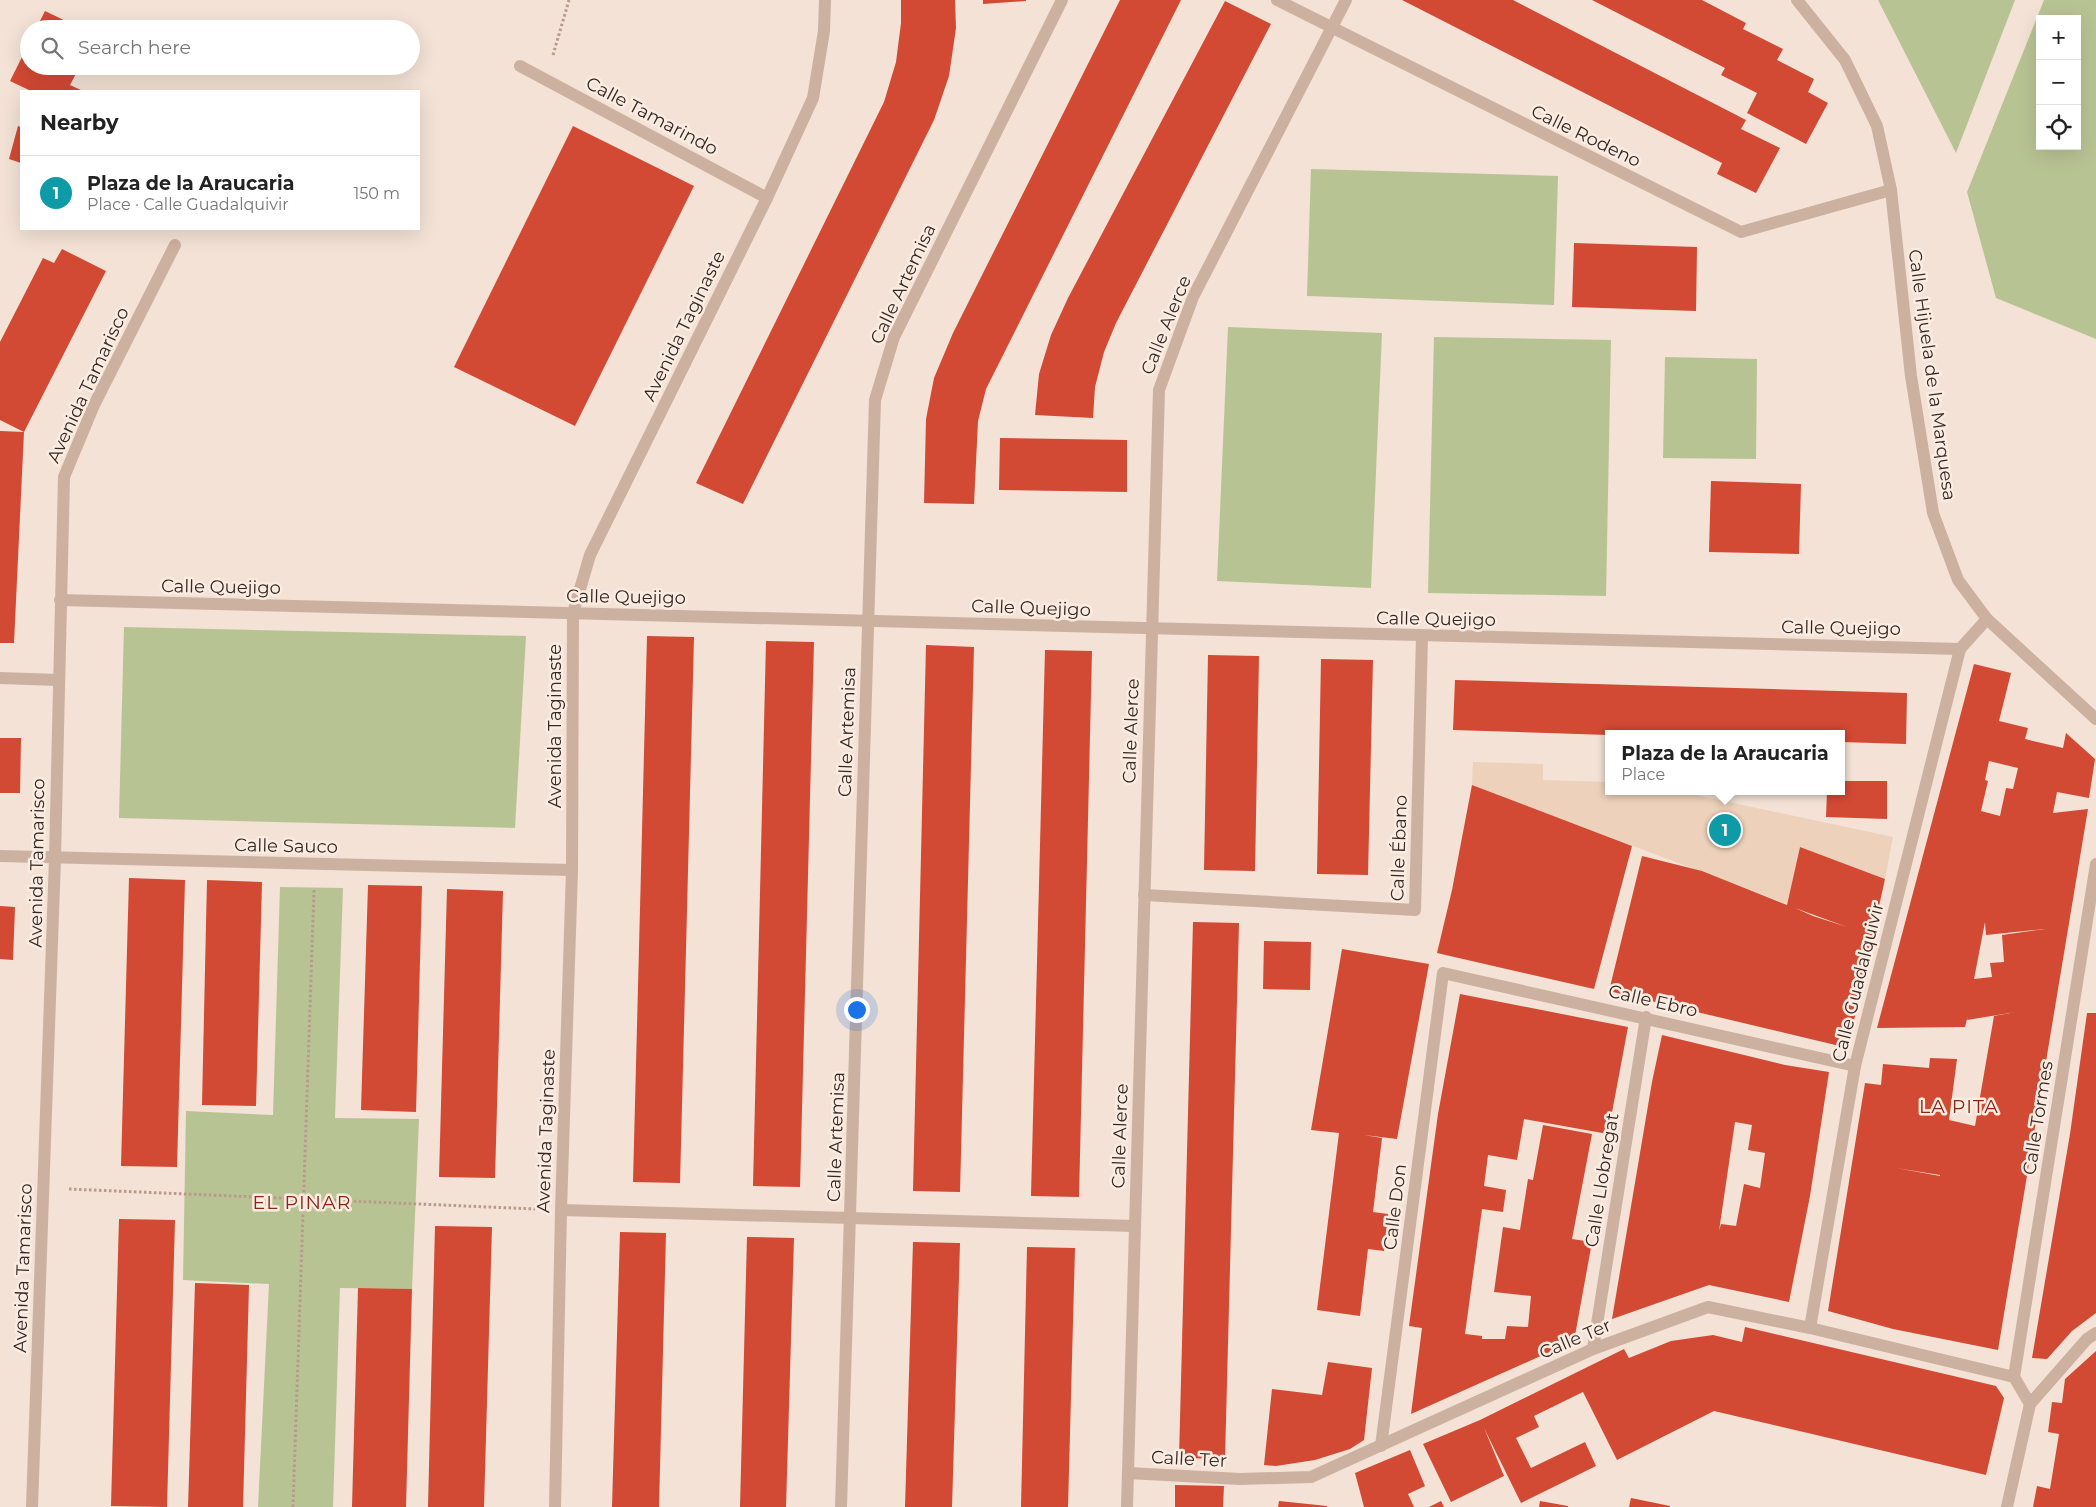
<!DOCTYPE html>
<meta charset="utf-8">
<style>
:root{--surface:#fff;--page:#f2f2f2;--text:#222;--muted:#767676;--line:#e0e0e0;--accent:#165a57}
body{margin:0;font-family:Montserrat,sans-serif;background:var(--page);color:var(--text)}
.controls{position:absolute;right:15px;top:15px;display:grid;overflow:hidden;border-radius:0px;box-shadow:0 5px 20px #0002}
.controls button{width:45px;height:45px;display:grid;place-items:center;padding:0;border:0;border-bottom:1px solid var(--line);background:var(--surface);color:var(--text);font:25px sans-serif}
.you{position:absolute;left:856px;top:1009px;width:18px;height:18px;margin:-12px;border:4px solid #fff;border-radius:50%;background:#1a73e8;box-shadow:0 0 0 8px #1a73e833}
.badge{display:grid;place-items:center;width:32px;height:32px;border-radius:50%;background:var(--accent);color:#fff;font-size:16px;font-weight:700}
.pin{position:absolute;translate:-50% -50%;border:2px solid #fff;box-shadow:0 1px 5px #0006}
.popup{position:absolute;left:1605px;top:730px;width:240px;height:65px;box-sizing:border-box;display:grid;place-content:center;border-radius:0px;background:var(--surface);filter:drop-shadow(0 1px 4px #0005);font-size:16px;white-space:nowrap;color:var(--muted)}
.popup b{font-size:19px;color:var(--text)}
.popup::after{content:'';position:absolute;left:50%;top:100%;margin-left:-10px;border:10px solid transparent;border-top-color:var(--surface)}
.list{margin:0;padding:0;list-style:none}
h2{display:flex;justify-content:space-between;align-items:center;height:65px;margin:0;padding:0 20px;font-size:21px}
h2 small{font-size:16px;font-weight:400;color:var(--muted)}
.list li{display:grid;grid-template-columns:32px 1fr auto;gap:15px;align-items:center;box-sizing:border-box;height:75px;padding:0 20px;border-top:1px solid var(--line)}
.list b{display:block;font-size:19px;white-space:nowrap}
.list p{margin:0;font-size:16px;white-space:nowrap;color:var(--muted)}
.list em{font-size:16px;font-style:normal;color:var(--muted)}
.icon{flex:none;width:28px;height:28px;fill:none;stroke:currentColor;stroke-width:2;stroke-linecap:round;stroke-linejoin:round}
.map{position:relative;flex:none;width:2096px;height:1507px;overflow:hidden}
.search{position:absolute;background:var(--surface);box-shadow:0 5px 20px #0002;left:20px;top:20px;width:400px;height:55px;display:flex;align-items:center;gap:12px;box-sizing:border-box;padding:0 18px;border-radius:28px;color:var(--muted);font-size:19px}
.panel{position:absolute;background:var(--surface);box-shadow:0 5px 20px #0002;left:20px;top:90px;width:400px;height:140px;border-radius:0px}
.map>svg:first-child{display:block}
.green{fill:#b8c394;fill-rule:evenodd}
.plaza{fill:#edd1ba}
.building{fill:#d24934;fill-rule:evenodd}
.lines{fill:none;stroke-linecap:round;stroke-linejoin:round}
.path{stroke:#b8998b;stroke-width:3;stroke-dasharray:2.5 2.5;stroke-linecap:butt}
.pedestrian{stroke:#ccb0a0;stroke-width:12}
.minor{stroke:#ccb0a0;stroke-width:12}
.tertiary{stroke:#ccb0a0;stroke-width:12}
.labels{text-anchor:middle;stroke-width:5;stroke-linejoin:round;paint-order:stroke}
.street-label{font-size:18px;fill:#352824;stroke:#fbece1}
.neighbourhood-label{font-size:19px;letter-spacing:1px;fill:#8b2516;stroke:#fbece1}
</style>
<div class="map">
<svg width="2096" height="1507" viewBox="0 0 2096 1507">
<rect width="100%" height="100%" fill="#f3e2d5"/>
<g class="green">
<polygon points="1878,0 2015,0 1956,153"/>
<path d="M 2044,0 L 2096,0 L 2096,339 L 1996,298 L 1967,192 ZM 2040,19 L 2077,19 L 2077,146 L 2040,146 Z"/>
<polygon points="1311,169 1558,176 1554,305 1307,296"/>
<polygon points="1228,327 1382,333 1371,588 1217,581"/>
<polygon points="1434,337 1611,340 1606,596 1428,593"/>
<polygon points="1665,357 1757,359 1756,459 1663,458"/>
<polygon points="124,627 526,636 515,828 119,818"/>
<polygon points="280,887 343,888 335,1118 419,1119 412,1289 340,1288 333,1507 258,1507 269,1284 183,1280 186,1111 273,1115"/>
</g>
<polygon class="plaza" points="1473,762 1543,764 1543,780 1609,782 1609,791 1677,791 1893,837 1885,879 1800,847 1787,904 1472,785"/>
<g class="building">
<polygon points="901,0 955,0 956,28 949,76 934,120 743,504 696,483 884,102 896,62 901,23"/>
<polygon points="983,0 1026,0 1026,1 983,4"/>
<polygon points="1120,0 1181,0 986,389 978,421 974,504 924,503 926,419 934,378 953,333"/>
<polygon points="1402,0 1513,0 1746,120 1741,129 1780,148 1756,193 1717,174 1722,163"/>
<polygon points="1592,0 1702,0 1746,23 1743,29 1783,49 1777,60 1814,79 1808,92 1828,103 1806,144 1747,113 1757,93 1721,75 1725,68"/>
<polygon points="1225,1 1271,24 1116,323 1104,352 1095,387 1093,418 1035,415 1039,374 1051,335 1068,298"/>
<polygon points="45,11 74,25 72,29 36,29"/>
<polygon points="29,43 29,66 76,66 79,68 70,85 83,91 31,91 10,81"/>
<polygon points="18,126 21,127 21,163 9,159"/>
<polygon points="573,126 694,186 575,426 454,367"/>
<polygon points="1574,243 1697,247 1696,311 1572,307"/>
<polygon points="62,249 106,271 24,432 14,643 0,643 0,431 24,432 0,420 0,342 43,258 54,263"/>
<polygon points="1000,438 1127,440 1127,492 999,490"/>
<polygon points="1711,481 1801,484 1799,554 1709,552"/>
<polygon points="647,636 694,637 680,1183 633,1182"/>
<polygon points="766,641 814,642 800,1187 753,1186"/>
<polygon points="926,645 974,647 960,1192 913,1191"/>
<polygon points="1045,650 1092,651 1079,1197 1031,1196"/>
<polygon points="1208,655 1259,656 1255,871 1204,870"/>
<polygon points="1321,659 1373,660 1368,875 1317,874"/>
<path d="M 1974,664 L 2011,673 L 1999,721 L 2028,728 L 2025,739 L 2063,748 L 2066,733 L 2095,759 L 2089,798 L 2057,792 L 2053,813 L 2088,809 L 1998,1350 L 1893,1329 L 1828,1311 L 1865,1083 L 1881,1085 L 1883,1064 L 1929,1068 L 1930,1058 L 1957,1059 L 1949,1120 L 1975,1126 L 1994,1016 L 2016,1012 L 1967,1020 L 1968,1015 L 1965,1027 L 1877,1028 ZM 1989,761 L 2018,768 L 2013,789 L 2006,788 L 2000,816 L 1981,811 L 1988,781 L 1985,780 ZM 1985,922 L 1986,935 L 2045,929 L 2002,935 L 2004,962 L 1990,963 L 1992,977 L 1974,979 ZM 1896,1168 L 1940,1175 L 1940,1176 Z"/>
<polygon points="1455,680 1907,693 1906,744 1841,742 1841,734 1609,735 1453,730"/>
<polygon points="0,738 21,738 20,793 0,793"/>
<polygon points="1841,781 1887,781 1887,819 1826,817 1827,791 1841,791"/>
<polygon points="1472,785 1632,846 1594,989 1437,953 1452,890"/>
<path d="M 1800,847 L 1885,879 L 1848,1048 L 1609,991 L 1642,856 L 1702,871 L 1787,905 ZM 1795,908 L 1847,927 L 1813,916 Z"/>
<polygon points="129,878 185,880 177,1167 121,1166"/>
<polygon points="207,880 262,882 256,1106 202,1105"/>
<polygon points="368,885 422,886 416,1112 361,1110"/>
<polygon points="447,889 503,891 495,1178 439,1177"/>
<polygon points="0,906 15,907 13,960 0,959"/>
<polygon points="1193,922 1239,923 1225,1459 1179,1458"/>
<polygon points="1264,941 1311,942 1310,990 1263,989"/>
<polygon points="1342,949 1429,964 1397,1139 1364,1135 1382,1138 1373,1212 1388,1214 1384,1251 1368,1249 1360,1316 1317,1310 1339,1133 1311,1130"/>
<polygon points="1460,994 1628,1027 1608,1134 1524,1119 1517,1160 1488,1155 1484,1186 1506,1190 1503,1212 1482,1209 1465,1334 1482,1336 1482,1339 1505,1339 1507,1326 1528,1327 1531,1296 1494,1292 1503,1227 1520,1230 1528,1179 1533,1180 1543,1125 1592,1134 1572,1239 1592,1242 1574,1341 1411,1414 1422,1328 1409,1326 1438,1114"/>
<polygon points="2087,1013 2096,1013 2096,1313 2072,1331 2047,1359 2032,1358 2070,1134"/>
<path d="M 1662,1035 L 1785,1065 L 1829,1072 L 1810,1196 L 1789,1302 L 1709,1285 L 1612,1319 L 1652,1082 ZM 1735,1122 L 1752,1125 L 1748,1150 L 1765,1153 L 1760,1188 L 1744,1184 L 1736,1226 L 1721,1224 L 1719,1231 Z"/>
<polygon points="119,1219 175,1220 167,1507 111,1506"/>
<polygon points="435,1226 492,1227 484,1507 428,1507"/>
<polygon points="620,1232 666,1233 659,1507 612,1507"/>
<polygon points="747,1237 794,1238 786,1507 740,1507"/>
<polygon points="913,1242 960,1243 952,1507 905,1507"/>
<polygon points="1027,1247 1075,1248 1068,1507 1021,1507"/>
<polygon points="195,1283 249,1285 243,1507 188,1507"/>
<polygon points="358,1288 412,1289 406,1507 352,1507"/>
<polygon points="1745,1327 1996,1386 2004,1398 1986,1475 1714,1411 1617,1460 1583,1392 1534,1416 1539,1427 1516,1438 1531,1468 1585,1442 1596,1466 1521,1503 1484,1428 1504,1476 1451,1502 1423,1444 1480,1420 1624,1349 1629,1358 1671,1341 1713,1335 1742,1342"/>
<polygon points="2096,1351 2096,1507 2033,1507 2037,1486 2050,1489 2059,1434 2048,1432 2052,1402 2062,1403 2065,1379"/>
<polygon points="1328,1362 1372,1368 1364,1440 1350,1449 1315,1460 1276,1466 1264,1465 1272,1389 1322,1395"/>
<polygon points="1410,1450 1425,1486 1408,1494 1414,1507 1364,1507 1355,1473"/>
<polygon points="1175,1485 1224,1486 1223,1507 1175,1507"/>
<polygon points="1631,1498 1670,1506 1670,1507 1629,1507"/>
<polygon points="1279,1501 1327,1506 1327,1507 1278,1507"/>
<polygon points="1441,1501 1444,1507 1429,1507"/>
<polygon points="1540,1501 1568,1506 1568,1507 1539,1507"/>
</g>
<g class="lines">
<g class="path">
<polyline points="553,55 569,0"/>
<polyline points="69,1189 535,1209"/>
<polyline points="293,1507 314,890"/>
</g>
<polyline class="pedestrian" points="561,1210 1135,1226"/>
<g class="minor">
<polyline points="1277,0 1741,232 1891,190"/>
<polyline points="520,66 767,198"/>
<polyline points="60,600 1960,649 1987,619"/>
<polyline points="0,678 58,680"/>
<polyline points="0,856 572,870"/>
<polyline points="1144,895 1415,910 1422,636"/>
<polyline points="1810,1328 1855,1066 1960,649"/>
<polyline points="1593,1349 1646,1017"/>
<polyline points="2014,1377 2096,864"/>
<polyline points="1381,1446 1443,973 1855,1066"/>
<polyline points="1128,1473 1240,1479 1311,1477 1593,1349 1708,1307 1810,1328 2014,1377 2030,1404"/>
<polyline points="32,1507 55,858 64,477 94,405 175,245"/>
<polyline points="555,1507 561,1210 572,870 573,613 590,555 767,198 813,98 824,31 825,0"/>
<polyline points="841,1507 875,400 894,337 1062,0"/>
<polyline points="1127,1507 1159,390 1193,297 1346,0"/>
<polyline points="2007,1507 2030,1404 2087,1339 2096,1333"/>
</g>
<polyline class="tertiary" points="1797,0 1845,60 1877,126 1891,190 1911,376 1933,513 1958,580 1987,619 2096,719"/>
</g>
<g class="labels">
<g class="street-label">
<text transform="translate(652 116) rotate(28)" y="6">Calle Tamarindo</text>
<text transform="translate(1586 136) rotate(26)" y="6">Calle Rodeno</text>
<text transform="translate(903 284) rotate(-65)" y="6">Calle Artemisa</text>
<text transform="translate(1166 325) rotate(-68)" y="6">Calle Alerce</text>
<text transform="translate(684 326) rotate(-64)" y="6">Avenida Taginaste</text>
<text transform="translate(1932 375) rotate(82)" y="6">Calle Hijuela de la Marquesa</text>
<text transform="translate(88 385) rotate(-65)" y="6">Avenida Tamarisco</text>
<text transform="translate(221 587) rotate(1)" y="6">Calle Quejigo</text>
<text transform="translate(626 597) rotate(1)" y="6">Calle Quejigo</text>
<text transform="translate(1031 608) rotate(2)" y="6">Calle Quejigo</text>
<text transform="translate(1436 619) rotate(1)" y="6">Calle Quejigo</text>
<text transform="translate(1841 628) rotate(1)" y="6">Calle Quejigo</text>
<text transform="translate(555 726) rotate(-90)" y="6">Avenida Taginaste</text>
<text transform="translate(1131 731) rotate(-88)" y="6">Calle Alerce</text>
<text transform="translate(847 732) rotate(-88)" y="6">Calle Artemisa</text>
<text transform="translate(286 846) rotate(1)" y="6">Calle Sauco</text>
<text transform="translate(1399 848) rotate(-88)" y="6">Calle Ébano</text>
<text transform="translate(37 863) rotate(-89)" y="6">Avenida Tamarisco</text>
<text transform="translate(1858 982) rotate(-76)" y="6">Calle Guadalquivir</text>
<text transform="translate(1653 1001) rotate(13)" y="6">Calle Ebro</text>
<text transform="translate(2038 1118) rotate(-81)" y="6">Calle Tormes</text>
<text transform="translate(546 1131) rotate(-88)" y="6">Avenida Taginaste</text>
<text transform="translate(1120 1136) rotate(-88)" y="6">Calle Alerce</text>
<text transform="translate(836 1137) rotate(-88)" y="6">Calle Artemisa</text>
<text transform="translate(1602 1180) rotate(-81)" y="6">Calle Llobregat</text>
<text transform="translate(1395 1207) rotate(-83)" y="6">Calle Don</text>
<text transform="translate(23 1268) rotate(-88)" y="6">Avenida Tamarisco</text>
<text transform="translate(1575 1339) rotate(-23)" y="6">Calle Ter</text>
<text transform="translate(1189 1459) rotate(3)" y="6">Calle Ter</text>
</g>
<g class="neighbourhood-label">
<text x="1959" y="1113">LA PITA</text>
<text x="302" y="1209">EL PINAR</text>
</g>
</g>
</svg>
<div class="controls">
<button>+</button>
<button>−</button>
<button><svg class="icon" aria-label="locate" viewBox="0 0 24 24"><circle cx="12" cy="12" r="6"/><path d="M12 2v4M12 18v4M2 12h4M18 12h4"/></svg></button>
</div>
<div class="you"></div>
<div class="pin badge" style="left:1725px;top:830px;background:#0f9aa8">1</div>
<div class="popup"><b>Plaza de la Araucaria</b>Place</div>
<div class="search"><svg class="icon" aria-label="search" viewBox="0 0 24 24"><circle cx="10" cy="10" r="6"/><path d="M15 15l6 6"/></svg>Search here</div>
<section class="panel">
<h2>Nearby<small></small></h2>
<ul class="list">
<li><span class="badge" style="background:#0f9aa8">1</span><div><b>Plaza de la Araucaria</b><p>Place · Calle Guadalquivir</p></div><em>150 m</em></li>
</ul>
</section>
</div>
